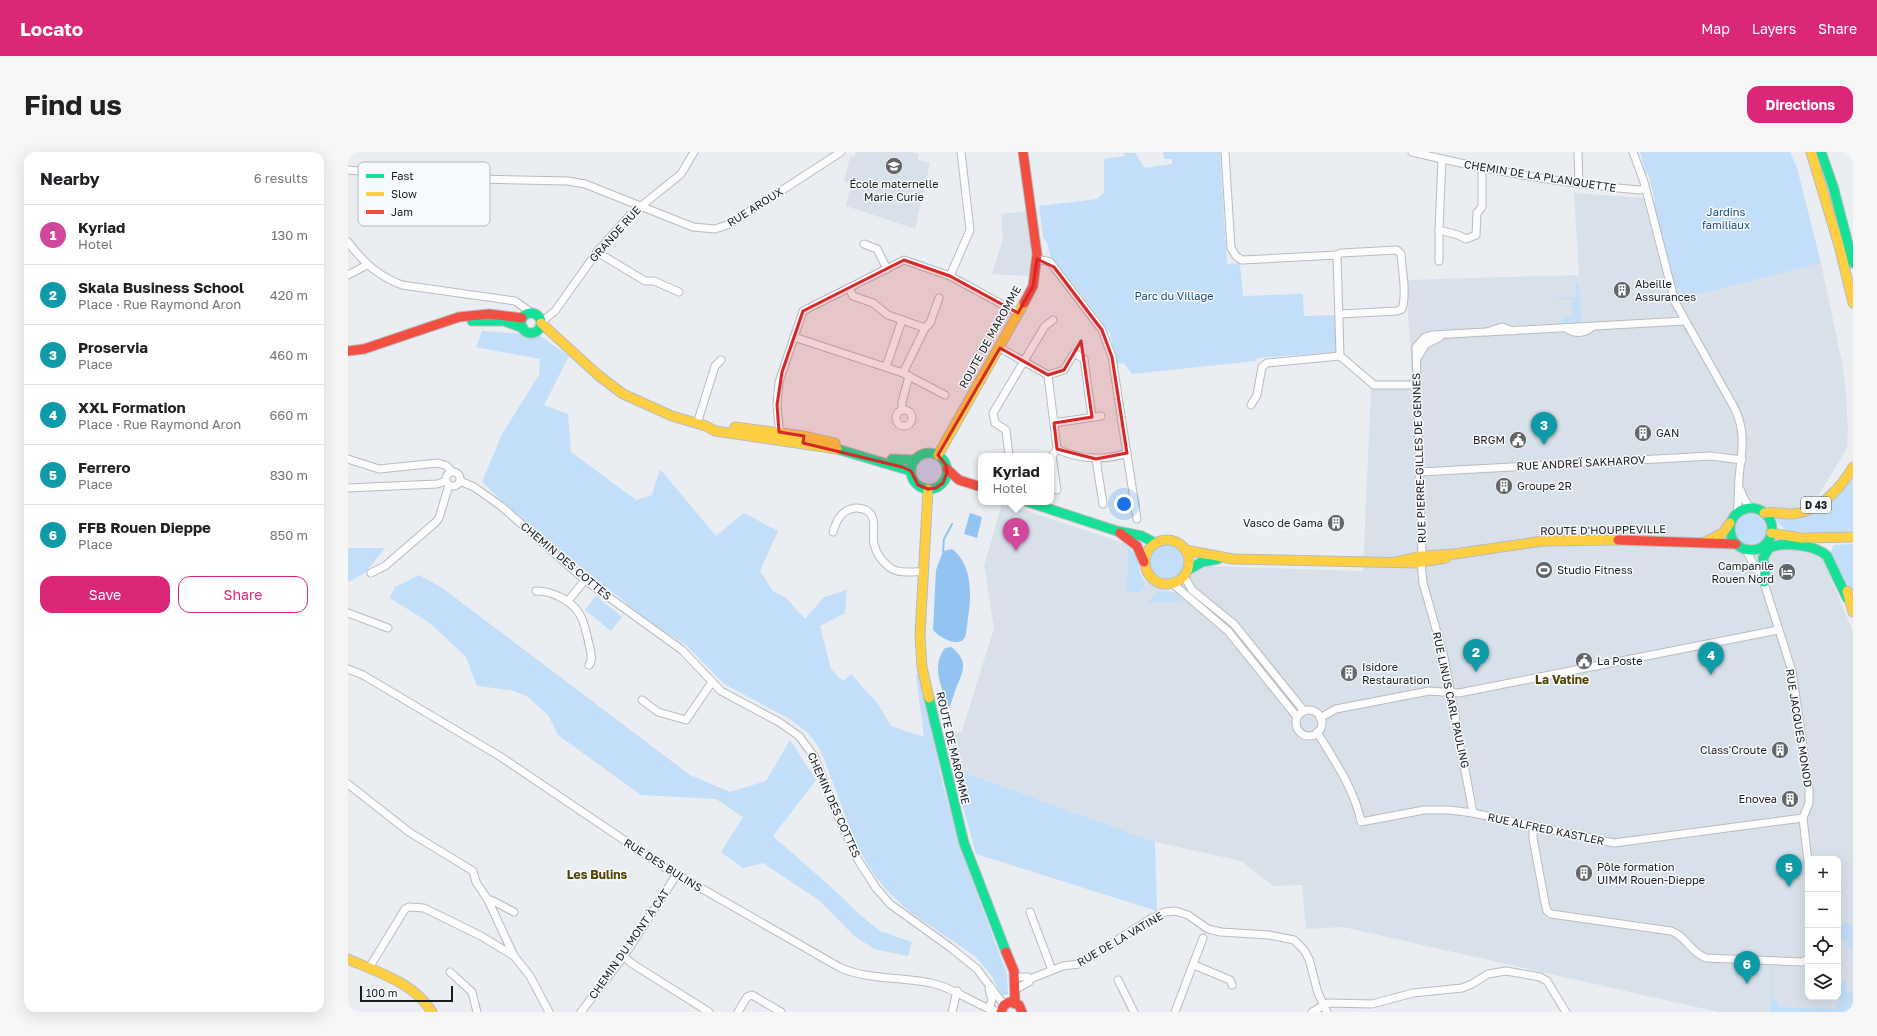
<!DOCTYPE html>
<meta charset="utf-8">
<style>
:root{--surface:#fff;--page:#f6f6f6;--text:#202124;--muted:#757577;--line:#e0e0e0;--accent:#db2777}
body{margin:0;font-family:"Golos Text",sans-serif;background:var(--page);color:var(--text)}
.controls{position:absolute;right:12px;bottom:12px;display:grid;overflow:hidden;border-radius:8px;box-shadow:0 4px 16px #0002}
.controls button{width:36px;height:36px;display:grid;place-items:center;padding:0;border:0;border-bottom:1px solid var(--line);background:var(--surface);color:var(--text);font:20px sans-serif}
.scale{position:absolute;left:12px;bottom:10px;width:93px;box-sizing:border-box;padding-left:4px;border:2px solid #1a1d1f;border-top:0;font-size:11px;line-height:14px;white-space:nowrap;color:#1a1d1f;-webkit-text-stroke:3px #f8fbfe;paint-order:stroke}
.you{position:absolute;left:776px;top:352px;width:14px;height:14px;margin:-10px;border:3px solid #fff;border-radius:50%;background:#1a73e8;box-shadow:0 0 0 6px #1a73e833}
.badge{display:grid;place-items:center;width:26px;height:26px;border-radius:50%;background:var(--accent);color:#fff;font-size:13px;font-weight:700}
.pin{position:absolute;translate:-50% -33px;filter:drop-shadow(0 1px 2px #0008)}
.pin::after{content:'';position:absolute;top:21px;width:14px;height:12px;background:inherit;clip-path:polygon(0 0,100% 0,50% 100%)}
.popup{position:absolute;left:630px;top:301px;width:76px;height:52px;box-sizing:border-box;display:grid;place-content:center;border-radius:8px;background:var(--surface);filter:drop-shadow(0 1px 3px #0005);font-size:13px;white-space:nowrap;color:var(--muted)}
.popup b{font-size:15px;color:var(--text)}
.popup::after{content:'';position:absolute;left:50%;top:100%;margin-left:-8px;border:8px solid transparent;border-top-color:var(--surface)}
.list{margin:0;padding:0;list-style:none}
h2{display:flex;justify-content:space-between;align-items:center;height:52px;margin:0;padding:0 16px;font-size:17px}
h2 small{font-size:13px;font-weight:400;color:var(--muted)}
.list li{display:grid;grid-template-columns:26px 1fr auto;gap:12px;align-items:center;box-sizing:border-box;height:60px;padding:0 16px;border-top:1px solid var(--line)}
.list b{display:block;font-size:15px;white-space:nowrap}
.list p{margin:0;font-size:13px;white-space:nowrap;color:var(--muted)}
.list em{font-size:13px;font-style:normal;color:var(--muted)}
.actions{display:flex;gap:8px;padding:12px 16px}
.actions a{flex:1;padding:9px 0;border:1px solid var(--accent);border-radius:12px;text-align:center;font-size:14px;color:var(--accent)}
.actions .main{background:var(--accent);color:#fff}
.icon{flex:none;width:22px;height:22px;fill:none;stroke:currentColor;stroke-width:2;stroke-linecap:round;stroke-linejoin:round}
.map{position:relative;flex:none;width:1505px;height:860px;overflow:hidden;border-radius:12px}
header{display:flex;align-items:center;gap:24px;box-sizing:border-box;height:56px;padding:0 20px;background:var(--accent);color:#fff}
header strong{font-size:19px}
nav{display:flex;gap:22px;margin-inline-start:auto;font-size:14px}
.intro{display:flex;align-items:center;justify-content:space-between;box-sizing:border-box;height:96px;padding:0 24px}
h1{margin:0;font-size:28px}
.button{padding:10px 18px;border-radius:12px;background:var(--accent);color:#fff;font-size:14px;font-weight:700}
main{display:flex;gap:24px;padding:0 24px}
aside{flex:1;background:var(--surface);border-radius:12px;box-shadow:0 4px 16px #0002}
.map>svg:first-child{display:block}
.built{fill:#d8e1ea;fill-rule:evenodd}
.green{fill:#c2def9}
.water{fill:#92c3f1}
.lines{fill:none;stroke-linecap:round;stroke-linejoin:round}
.stream{stroke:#92c3f1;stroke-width:2}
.street-casing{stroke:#b8bbbe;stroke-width:9}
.fast-casing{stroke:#b8bbbe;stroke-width:11}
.slow-casing{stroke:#b8bbbe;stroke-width:11}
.jam-casing{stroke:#b8bbbe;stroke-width:11}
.street{stroke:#fcfcfd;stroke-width:7}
.fast{stroke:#16e098;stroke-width:9}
.slow{stroke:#ffcf43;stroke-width:9}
.jam{stroke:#f24e42;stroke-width:9}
.marked{fill:#d62828;fill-opacity:0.2;stroke:#d62828;stroke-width:3;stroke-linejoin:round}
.labels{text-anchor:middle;stroke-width:3;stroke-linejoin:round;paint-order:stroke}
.shield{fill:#f8fbfe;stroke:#5d6062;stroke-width:1}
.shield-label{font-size:10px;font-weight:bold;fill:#1a1d1f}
.street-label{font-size:11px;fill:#1a1d1f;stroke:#f8fbfe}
.poi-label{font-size:11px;fill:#1a1d1f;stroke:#f8fbfe;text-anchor:start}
.park-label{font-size:11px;fill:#1b4c75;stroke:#f8fbfe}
.neighbourhood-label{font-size:12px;font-weight:bold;fill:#524200;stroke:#f8fbfe}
.key{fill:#f8fbfe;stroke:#b5b8bb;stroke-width:1}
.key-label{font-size:11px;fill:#1a1d1f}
</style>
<header>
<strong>Locato</strong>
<nav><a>Map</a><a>Layers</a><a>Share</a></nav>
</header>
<div class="intro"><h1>Find us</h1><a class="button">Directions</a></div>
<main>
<aside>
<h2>Nearby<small>6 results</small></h2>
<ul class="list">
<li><span class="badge" style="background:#d1479c">1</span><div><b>Kyriad</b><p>Hotel</p></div><em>130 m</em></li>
<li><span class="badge" style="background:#0f9aa8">2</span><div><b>Skala Business School</b><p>Place · Rue Raymond Aron</p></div><em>420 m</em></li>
<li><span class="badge" style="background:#0f9aa8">3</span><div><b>Proservia</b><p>Place</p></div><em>460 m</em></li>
<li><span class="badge" style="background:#0f9aa8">4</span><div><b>XXL Formation</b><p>Place · Rue Raymond Aron</p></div><em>660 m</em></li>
<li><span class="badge" style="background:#0f9aa8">5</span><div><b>Ferrero</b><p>Place</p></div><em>830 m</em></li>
<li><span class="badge" style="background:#0f9aa8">6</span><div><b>FFB Rouen Dieppe</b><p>Place</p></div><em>850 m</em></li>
</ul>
<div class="actions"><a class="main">Save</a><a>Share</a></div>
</aside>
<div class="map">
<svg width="1505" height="860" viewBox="0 0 1505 860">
<rect width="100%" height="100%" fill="#eaeef2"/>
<g class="built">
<polygon points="508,0 563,0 570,2 570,8 582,11 567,77 498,54 503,32 496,30 502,4 506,5"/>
<path d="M 1226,41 L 1295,46 L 1323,149 L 1473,111 L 1494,210 L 1498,240 L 1500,278 L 1499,296 L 1469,346 L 1425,366 L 1427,383 L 1421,395 L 1466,397 L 1477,410 L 1505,480 L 1505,860 L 1370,860 L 995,775 L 958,777 L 954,733 L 925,734 L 893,709 L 807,690 L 604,616 L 597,586 L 614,579 L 646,476 L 636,414 L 654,351 L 779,392 L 789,406 L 792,421 L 796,429 L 825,440 L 854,414 L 1015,419 L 1023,235 L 1028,230 L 1062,229 L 1064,225 L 1058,128 L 1231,123 ZM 1460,707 L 1490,707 L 1490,845 L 1460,845 Z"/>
<polygon points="678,59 684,105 680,124 644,122 655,87 653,62"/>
</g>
<g class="green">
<polygon points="815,0 872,0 879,112 892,111 895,144 955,142 956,164 988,163 989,200 909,206 908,209 784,222 776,211 769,212 762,181 737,147 702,104 699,90 695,85 691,54 749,47 756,40 756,7 777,4 776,1 787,1 797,16 824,12 824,7 816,7"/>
<polygon points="1292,0 1442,0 1449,16 1473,111 1331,147 1305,51 1307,49 1300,21 1298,22"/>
<polygon points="1227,130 1231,131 1233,172 1215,173 1214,165 1225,164 1224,147 1196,147 1228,145"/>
<polygon points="134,179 191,183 221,204 196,253 220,262 223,300 288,348 304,343 312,317 368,384 396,361 430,379 412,419 425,439 438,446 457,467 476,445 499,438 497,461 472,474 483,517 495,529 503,522 530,552 543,574 576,585 568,522 572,522 595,633 614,701 659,822 660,842 654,844 643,823 627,804 562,760 539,739 522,717 508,692 472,597 459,580 440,566 376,532 339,494 309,475 190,382 134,330 154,282 191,223 192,207 128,195"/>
<circle cx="581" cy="319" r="13"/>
<path d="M 1505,322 L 1505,379 C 1490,380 1454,382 1440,378 C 1433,376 1428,368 1425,363 L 1444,366 Z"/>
<circle cx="1402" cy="378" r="16"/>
<polygon points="1505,392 1505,454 1485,408 1483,399 1486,393"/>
<circle cx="818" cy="411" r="18"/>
<polygon points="0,396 37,396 17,421 0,430"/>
<polygon points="782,396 789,406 792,421 796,429 796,435 792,440 785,441 779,438 778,431 780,423 780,397"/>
<polygon points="71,423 93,435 342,623 382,640 418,629 442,588 468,628 425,684 483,735 510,761 532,779 564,790 560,804 526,797 505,783 472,749 415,711 395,716 373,700 395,665 368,647 293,643 210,583 200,563 180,545 163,538 129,534 118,505 83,472 42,446 47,435"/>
<polygon points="810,439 826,441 835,449 799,451"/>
<polygon points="248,444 274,465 263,479 237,458"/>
<polygon points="604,616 807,690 809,759 628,702"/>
<polygon points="1490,772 1505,772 1505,796 1501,796 1500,788 1490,788"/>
<polygon points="1425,813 1424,848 1428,848 1431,855 1488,857 1488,851 1491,851 1491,829 1498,829 1499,840 1505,841 1505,860 1422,860 1424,814"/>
</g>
<g class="water">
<polygon points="622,361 634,365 629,386 616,382"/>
<path d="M 604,397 C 624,412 624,443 620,466 C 619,472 619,479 617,485 C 611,497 591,485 585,478 L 588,418 L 595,399 Z"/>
<path d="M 603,495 C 623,510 614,521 607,539 C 605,545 603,551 601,557 C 595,536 582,516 597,496 Z"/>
</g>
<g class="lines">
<polyline class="stream" points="595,399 596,387 604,372"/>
<defs>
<g id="street">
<polyline points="877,0 883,96 888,104 894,108 989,103 992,204 1026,233 1069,233"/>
<path d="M 1064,0 C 1139,18 1215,32 1292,38 L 1297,36"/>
<polyline points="1230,0 1231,32"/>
<path d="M 1285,0 L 1296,30 L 1327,150 L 1387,257 C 1399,284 1393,299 1391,327 C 1390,338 1391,350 1389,361"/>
<polyline points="1094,7 1091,78 1110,83 1118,87 1128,83 1129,61 1134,55 1134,16"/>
<polyline points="0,18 82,26 220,29 237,32 345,75 367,77 382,72 493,0"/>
<polyline points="1091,78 1091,109"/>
<path d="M 0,90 C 15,110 30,124 54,133 L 167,149 L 184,161"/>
<polyline points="516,92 529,97 539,117"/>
<polyline points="249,100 297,129 306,129 331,140"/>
<path d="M 989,103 L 993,101 L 1049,98 L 1053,102 C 1054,119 1059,141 1054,157 L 1049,159 L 992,162"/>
<polyline points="689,107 702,110 706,115 754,178 764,205 789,367"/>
<polyline points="0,123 19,113"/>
<polyline points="602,124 622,78 613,0"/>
<polyline points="501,136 505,144 525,151 540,163 577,176 582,171 591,146"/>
<polyline points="192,168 197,167 207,159 249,100 282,63 333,22 346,0"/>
<path d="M 1218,176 C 1227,182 1235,183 1244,175"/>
<polyline points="1139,180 1154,175 1165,179"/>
<polyline points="446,185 555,221 597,243"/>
<path d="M 652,196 L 700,223 L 709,297 C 730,307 757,309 779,301"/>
<polyline points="1070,205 1078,192 1092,185"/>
<polyline points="538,215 554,168"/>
<polyline points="555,221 577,176"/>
<polyline points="700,223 716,218 726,201 736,207 744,265"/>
<polyline points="903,253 909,243 914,215 919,211 992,204"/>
<polyline points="554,258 554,250 561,224"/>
<circle cx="556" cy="266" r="8"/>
<polyline points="706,271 753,264"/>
<polyline points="349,272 367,214 373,208"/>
<polyline points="432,285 429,253 431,230 455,159 556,108 602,124 670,161"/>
<polyline points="661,304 658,278 647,271 645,261 697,174 705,168"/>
<polyline points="0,307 31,317 90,311 99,314 103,319"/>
<polyline points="748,307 755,352"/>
<circle cx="105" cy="327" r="7"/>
<polyline points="1072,320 1363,304 1394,308"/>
<polyline points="112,329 126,335 153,354 237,428 334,498 373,539 431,570 451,584 467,606 487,658 510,708 528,736 542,752 603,796 629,817 656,853"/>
<polyline points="0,336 89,332 98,329"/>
<polyline points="1392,337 1396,347 1402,356"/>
<polyline points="709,338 704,304 709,297"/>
<path d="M 485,380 C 488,370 492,360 503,357 C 508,355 513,356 518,358 C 531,366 523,381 526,392 C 528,400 533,408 539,413 C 548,423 562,419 574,420"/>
<polyline points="1398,398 1408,417 1412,420"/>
<polyline points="1072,408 1074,404 1068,195 1077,185 1084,183 1336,169"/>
<polyline points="1073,412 1075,431 1096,505 1125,661"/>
<polyline points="23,421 37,414 88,370 91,366 101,333"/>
<polyline points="836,424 844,438 886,472 956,559"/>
<polyline points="1415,428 1444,519 1461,637 1461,651 1455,666 1460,710"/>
<polyline points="825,432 880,479 949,565"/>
<path d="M 188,439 C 198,439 203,441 212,445 C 234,456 236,470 241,492 C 242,499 246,507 241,513"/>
<polyline points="220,449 237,428"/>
<polyline points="0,461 40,476"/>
<path d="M 0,517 L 15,523 L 153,605 L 316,715 L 491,815 C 520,829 556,824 587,832 C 610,838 628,854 651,860"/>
<polyline points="294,548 310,560 338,568 364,530"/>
<circle cx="961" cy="571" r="13"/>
<polyline points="972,566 988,557 1081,539 1111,541 1430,478"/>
<path d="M 969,580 C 986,608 1007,638 1013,670 L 1076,658 L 1101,658 L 1125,661 L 1266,691 L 1455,666"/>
<polyline points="0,632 61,680 125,719 128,730 140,748"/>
<path d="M 1185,675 L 1185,686 L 1197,751 L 1199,759 L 1203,762 L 1323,779 C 1338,784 1342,800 1358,806 L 1454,810 L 1460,807"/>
<polyline points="166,760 143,748 140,748 166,804 182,824 201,860"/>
<polyline points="682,760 704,818"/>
<polyline points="276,804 283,811 361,860"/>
<polyline points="846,813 882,828 884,833"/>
<polyline points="21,816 57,757 61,755 76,756 133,784 166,804"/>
<polyline points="102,820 124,840 129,860"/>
<polyline points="667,825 680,825 682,827"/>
<polyline points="770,828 786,860"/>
<polyline points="668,837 681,830 682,827 715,814 731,812 804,766 817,760 827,759 840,763 860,777 873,780 921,783 946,788 956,798 961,807 970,841 979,860"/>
<polyline points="641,857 644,848 641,837"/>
<polyline points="233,860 276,804 329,722"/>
<polyline points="390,860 399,845 404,843 433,860"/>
<polyline points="604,860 609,839"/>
<polyline points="827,860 855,786"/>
<polyline points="964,860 980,851 1024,852 1065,841 1114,836 1124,832 1140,822 1158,819 1192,825 1199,829 1218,860"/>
</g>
<g id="fast">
<polyline points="1473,0 1485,34 1505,111"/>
<circle cx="183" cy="171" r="10"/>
<polyline points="124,169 156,169 175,176"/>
<polyline points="489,297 563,319"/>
<circle cx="581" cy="319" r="18"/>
<polyline points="544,307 567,308"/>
<polyline points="680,350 769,379 794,384 807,391"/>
<circle cx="1403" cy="377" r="21"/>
<polyline points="840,418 854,410 870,407"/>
<path d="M 1416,430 L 1417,419 L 1415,406 L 1421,396 C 1435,389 1468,393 1479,404 L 1499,446"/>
<polyline points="581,546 616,691 658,800"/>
</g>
<g id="slow">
<polyline points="1463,0 1492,97 1505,151"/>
<polyline points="193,171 250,223 275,242 324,264 358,274 367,279 489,297"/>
<polyline points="387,275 456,284 487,291"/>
<polyline points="590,303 676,151"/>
<polyline points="580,337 572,482 574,515 581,546"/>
<path d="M 1416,361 C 1426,359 1435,362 1444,362 C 1471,360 1493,336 1505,315"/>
<polyline points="1423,381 1453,386 1505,385"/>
<circle cx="819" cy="410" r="22"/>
<polyline points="1357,390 1375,381 1382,371"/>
<polyline points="837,398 885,407 1067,411 1098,406"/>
<polyline points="1047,410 1074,404 1106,402 1195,389 1270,388"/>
<polyline points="1499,439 1505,460"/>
<path d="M 0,807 C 31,821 65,830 84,860"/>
</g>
<g id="jam">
<polyline points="675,0 689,102 685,134 676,151"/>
<polyline points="0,199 16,197 111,165 141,162 174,166"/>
<polyline points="599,317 611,328 633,335"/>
<polyline points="772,381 789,394 796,410"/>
<polyline points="1270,388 1388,392"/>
<polyline points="658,800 666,819 667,851"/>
<polyline points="653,860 656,853 662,850 671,853 674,860"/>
</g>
</defs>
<use href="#street" class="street-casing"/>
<use href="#fast" class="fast-casing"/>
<use href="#slow" class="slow-casing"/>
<use href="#jam" class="jam-casing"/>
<use href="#street" class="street"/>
<use href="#fast" class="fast"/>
<use href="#slow" class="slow"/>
<use href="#jam" class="jam"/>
</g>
<path class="marked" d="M 689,107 L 706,115 L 754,178 L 764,205 L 779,301 L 748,307 L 709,297 L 706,271 L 744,265 L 733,189 L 716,218 L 700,223 L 652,196 L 590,303 L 598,313 L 599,321 L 595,331 L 588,336 L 580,337 L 570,333 L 563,319 L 554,315 L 455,291 L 456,284 L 431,280 L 429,253 L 434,220 L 455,159 L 556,108 L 602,124 L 670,161 L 685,134 Z"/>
<defs>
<symbol id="school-disc" viewBox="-11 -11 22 22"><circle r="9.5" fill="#636669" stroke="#f8fbfe"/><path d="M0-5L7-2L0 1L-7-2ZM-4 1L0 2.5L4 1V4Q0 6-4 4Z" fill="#fff"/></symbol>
<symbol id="building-disc" viewBox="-11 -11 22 22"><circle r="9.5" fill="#636669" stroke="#f8fbfe"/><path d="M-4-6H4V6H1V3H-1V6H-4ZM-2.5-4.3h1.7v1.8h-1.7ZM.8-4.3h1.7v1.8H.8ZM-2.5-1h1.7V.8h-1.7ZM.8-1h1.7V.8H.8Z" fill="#fff"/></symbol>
<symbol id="civic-disc" viewBox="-11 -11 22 22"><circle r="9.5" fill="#636669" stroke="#f8fbfe"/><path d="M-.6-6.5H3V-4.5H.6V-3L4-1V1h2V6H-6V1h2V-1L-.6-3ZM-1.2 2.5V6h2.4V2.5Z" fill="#fff"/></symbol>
<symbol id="stadium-disc" viewBox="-11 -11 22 22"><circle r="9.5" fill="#636669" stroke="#f8fbfe"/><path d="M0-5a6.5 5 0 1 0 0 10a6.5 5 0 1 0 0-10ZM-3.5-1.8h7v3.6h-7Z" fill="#fff"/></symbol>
<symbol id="hotel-disc" viewBox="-11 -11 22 22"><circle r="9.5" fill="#636669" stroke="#f8fbfe"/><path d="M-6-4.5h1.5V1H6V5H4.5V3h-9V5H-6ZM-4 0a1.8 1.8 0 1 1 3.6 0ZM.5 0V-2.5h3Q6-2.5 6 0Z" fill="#fff"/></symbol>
</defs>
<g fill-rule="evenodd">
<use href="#school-disc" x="536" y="4" width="20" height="20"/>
<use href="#building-disc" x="1264" y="128" width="20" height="20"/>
<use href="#building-disc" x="1285" y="271" width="20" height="20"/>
<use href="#civic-disc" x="1160" y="278" width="20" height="20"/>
<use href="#building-disc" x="1146" y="324" width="20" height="20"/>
<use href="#building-disc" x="978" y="361" width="20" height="20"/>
<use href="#stadium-disc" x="1186" y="408" width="20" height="20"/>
<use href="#hotel-disc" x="1429" y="410" width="20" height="20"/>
<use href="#civic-disc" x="1226" y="499" width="20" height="20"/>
<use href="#building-disc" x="991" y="511" width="20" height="20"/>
<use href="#building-disc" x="1422" y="588" width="20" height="20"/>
<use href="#building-disc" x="1432" y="637" width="20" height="20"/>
<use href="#building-disc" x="1226" y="711" width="20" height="20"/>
</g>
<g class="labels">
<rect class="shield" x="1453" y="345" width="30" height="16" rx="3"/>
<g class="shield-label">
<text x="1468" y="357">D 43</text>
</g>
<g class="street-label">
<text transform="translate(1192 24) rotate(9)" y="4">CHEMIN DE LA PLANQUETTE</text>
<text transform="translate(407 55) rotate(-32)" y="4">RUE AROUX</text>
<text transform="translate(267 82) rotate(-48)" y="4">GRANDE RUE</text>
<text transform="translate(642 185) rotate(-61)" y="4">ROUTE DE MAROMME</text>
<text transform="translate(1071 306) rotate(-92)" y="4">RUE PIERRE-GILLES DE GENNES</text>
<text transform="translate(1233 311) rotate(-3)" y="4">RUE ANDREÏ SAKHAROV</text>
<text transform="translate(1255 378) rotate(-1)" y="4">ROUTE D'HOUPPEVILLE</text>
<text transform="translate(218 409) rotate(40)" y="4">CHEMIN DES COTTES</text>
<text transform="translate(1103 548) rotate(78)" y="4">RUE LINUS CARL PAULING</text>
<text transform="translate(1451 576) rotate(81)" y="4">RUE JACQUES MONOD</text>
<text transform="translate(605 596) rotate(77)" y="4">ROUTE DE MAROMME</text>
<text transform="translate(486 653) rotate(66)" y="4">CHEMIN DES COTTES</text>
<text transform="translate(1198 677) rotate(12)" y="4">RUE ALFRED KASTLER</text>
<text transform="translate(315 713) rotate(32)" y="4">RUE DES BULINS</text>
<text transform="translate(772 787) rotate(-30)" y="4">RUE DE LA VATINE</text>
<text transform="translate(281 792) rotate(-55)" y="4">CHEMIN DU MONT À CAT</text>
</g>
<g class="poi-label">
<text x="546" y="36" text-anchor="middle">École maternelle<tspan x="546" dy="13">Marie Curie</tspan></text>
<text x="1287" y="136">Abeille<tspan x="1287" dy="13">Assurances</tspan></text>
<text x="1308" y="285">GAN</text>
<text x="1157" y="292" text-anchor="end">BRGM</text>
<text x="1169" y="338">Groupe 2R</text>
<text x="975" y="375" text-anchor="end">Vasco de Gama</text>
<text x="1426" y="418" text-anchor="end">Campanile<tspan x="1426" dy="13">Rouen Nord</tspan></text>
<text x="1209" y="422">Studio Fitness</text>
<text x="1249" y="513">La Poste</text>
<text x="1014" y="519">Isidore<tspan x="1014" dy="13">Restauration</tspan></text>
<text x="1419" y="602" text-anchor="end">Class'Croute</text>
<text x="1429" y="651" text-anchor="end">Enovea</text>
<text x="1249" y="719">Pôle formation<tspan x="1249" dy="13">UIMM Rouen-Dieppe</tspan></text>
</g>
<g class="park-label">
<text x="1378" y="64">Jardins<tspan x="1378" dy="13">familiaux</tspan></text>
<text x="826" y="148">Parc du Village</text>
</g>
<g class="neighbourhood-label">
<text x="1214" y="532">La Vatine</text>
<text x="249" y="727">Les Bulins</text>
</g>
</g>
<rect x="10" y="10" width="132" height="64" rx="6" class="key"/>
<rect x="18" y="22" width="18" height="4" fill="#16e098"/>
<rect x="18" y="40" width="18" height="4" fill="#ffcf43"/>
<rect x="18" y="58" width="18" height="4" fill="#f24e42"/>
<g class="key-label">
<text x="43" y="28">Fast</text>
<text x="43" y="46">Slow</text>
<text x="43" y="64">Jam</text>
</g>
</svg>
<div class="controls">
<button>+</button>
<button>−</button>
<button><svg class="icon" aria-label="locate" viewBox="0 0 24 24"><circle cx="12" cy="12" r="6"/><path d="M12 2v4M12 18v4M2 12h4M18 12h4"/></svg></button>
<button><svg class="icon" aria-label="layers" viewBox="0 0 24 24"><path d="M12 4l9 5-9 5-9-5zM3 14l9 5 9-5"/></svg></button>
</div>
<div class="scale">100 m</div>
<div class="you"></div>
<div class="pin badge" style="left:668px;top:399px;background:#d1479c">1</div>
<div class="popup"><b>Kyriad</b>Hotel</div>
<div class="pin badge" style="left:1128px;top:520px;background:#0f9aa8">2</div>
<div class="pin badge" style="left:1196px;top:293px;background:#0f9aa8">3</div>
<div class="pin badge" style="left:1363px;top:523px;background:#0f9aa8">4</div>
<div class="pin badge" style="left:1441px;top:735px;background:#0f9aa8">5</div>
<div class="pin badge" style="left:1399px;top:832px;background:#0f9aa8">6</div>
</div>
</main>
